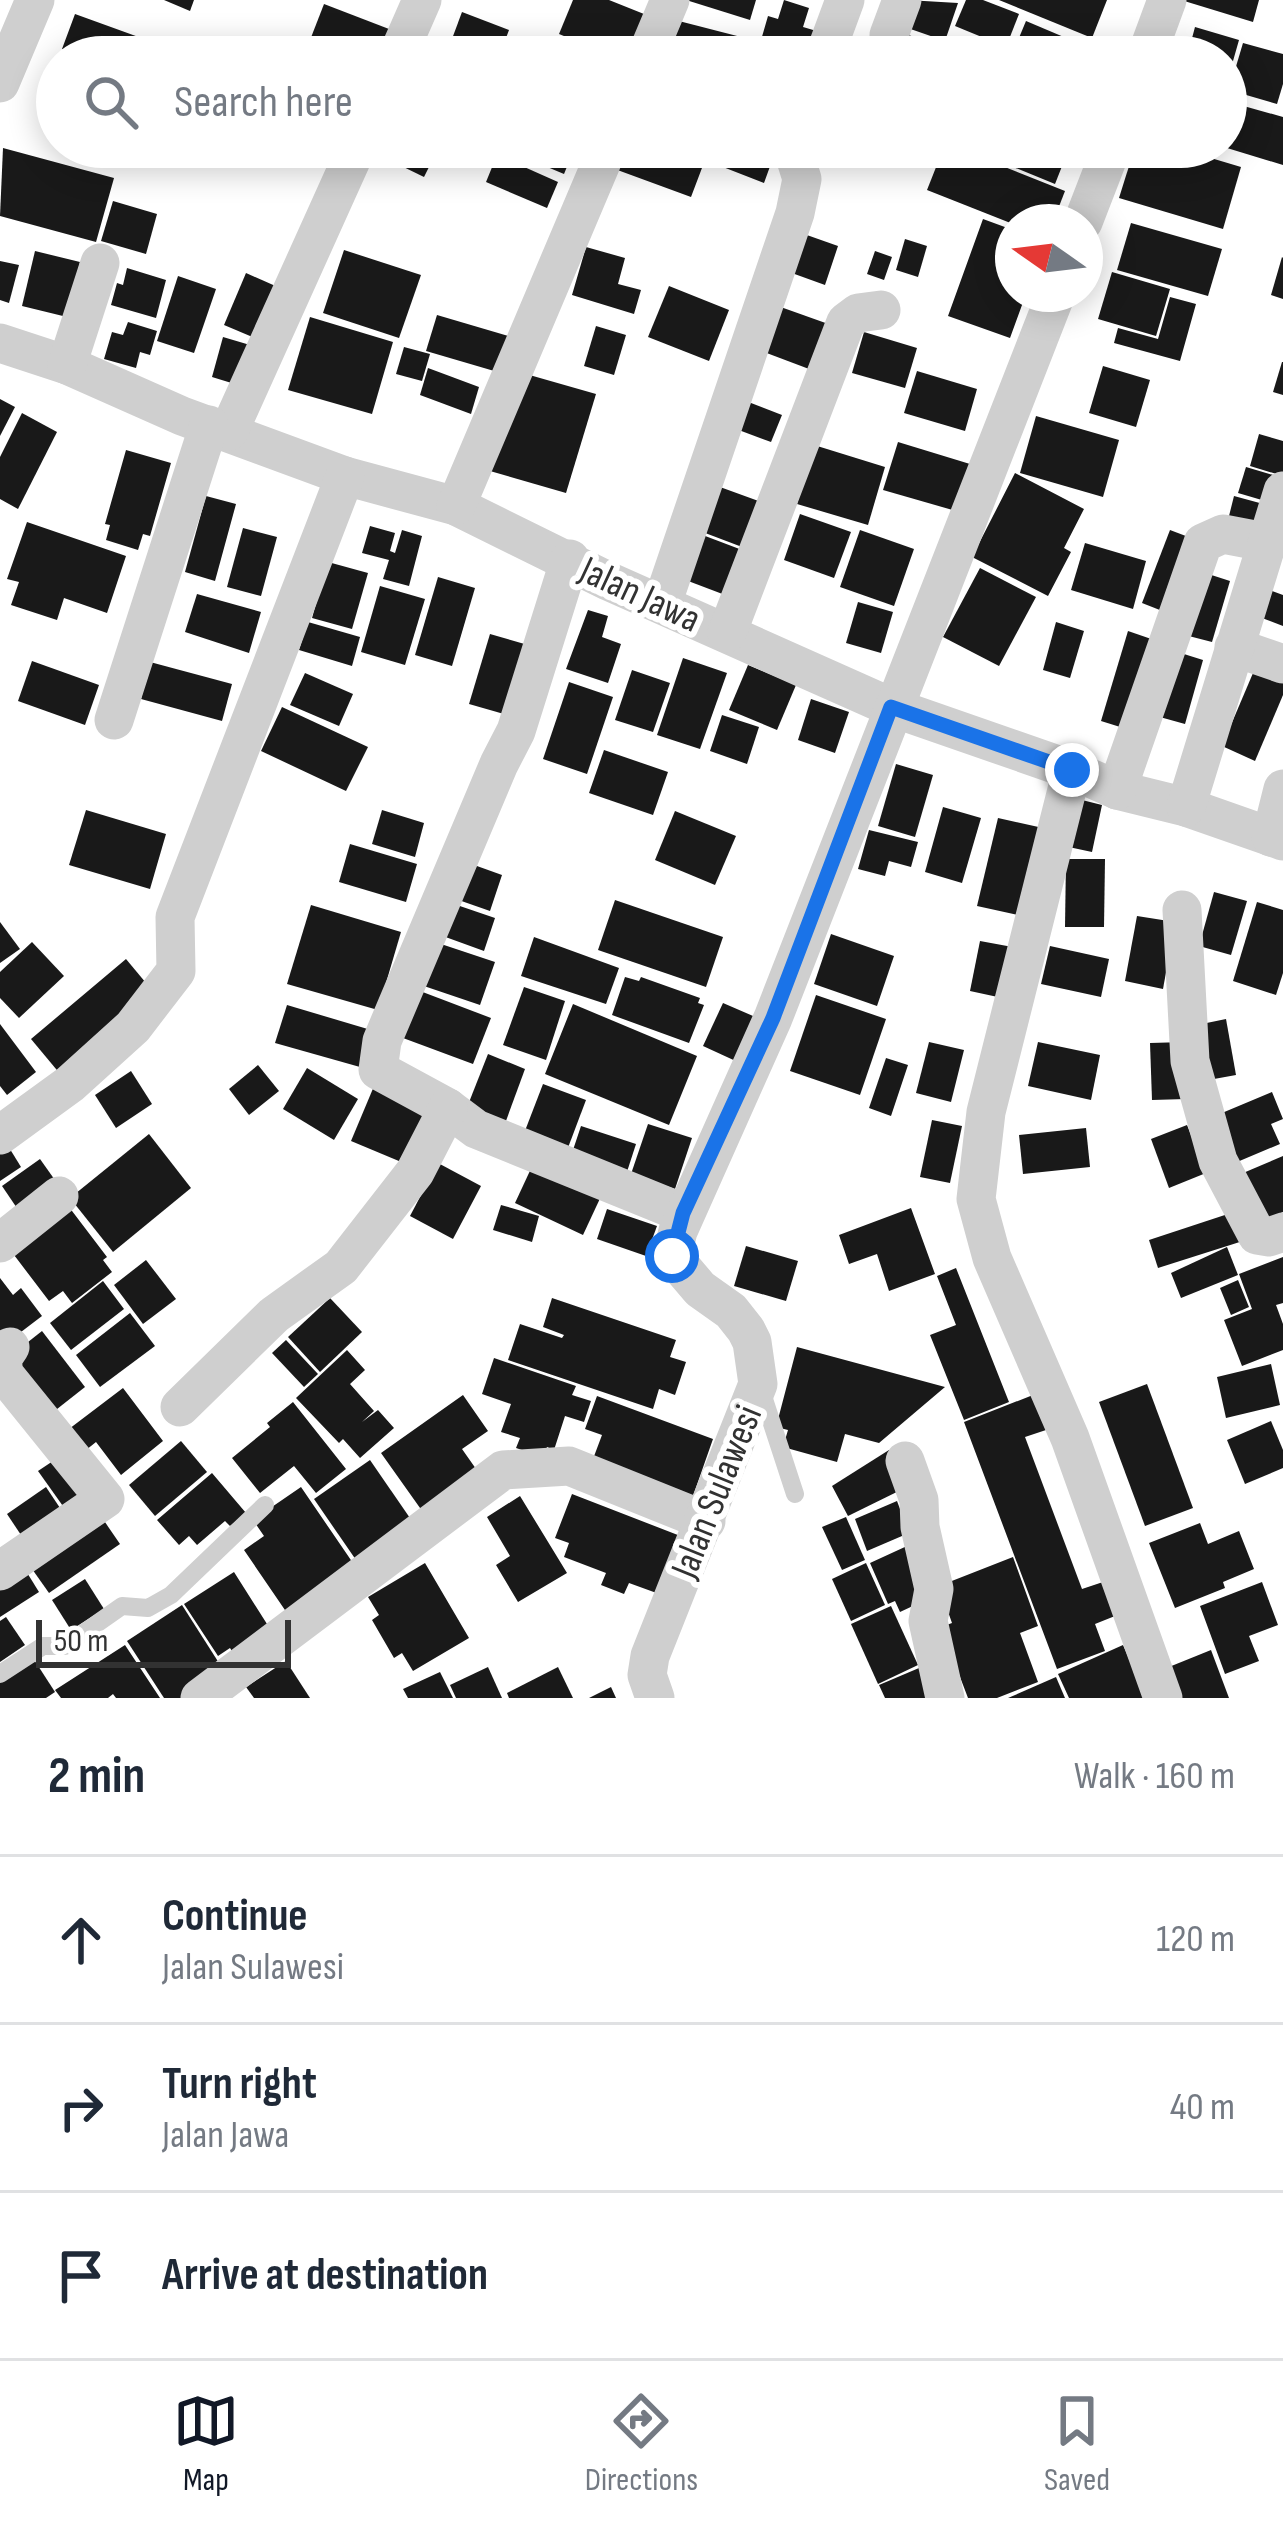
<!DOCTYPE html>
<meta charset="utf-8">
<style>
:root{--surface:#fff;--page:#f2f2f3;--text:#1f2937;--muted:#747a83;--line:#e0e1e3;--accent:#111827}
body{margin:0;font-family:"Sofia Sans Condensed",sans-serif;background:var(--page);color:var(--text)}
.compass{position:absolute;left:995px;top:204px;width:108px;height:108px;border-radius:50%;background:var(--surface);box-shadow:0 6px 30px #0003;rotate:284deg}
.scale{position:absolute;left:36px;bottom:30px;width:255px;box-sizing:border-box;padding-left:12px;border:6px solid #323232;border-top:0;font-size:33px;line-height:42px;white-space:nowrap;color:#323232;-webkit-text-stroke:9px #fff;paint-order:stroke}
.stop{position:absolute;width:36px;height:36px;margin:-27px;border:9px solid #1a73e8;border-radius:50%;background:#fff}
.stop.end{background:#1a73e8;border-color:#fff;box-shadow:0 3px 12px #0008}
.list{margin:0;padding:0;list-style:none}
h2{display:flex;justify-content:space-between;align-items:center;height:156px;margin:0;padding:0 48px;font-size:51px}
h2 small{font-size:39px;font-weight:400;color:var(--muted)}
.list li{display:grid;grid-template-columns:78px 1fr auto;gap:36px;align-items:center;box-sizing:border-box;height:168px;padding:0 48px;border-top:3px solid var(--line)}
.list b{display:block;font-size:45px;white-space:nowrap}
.list p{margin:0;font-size:39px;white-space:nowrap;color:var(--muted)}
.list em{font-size:39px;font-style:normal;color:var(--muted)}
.icon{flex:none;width:66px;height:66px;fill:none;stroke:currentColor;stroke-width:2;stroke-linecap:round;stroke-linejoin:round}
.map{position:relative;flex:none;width:1283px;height:1698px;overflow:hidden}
.search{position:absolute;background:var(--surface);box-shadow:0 6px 30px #0003;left:36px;right:36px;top:36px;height:132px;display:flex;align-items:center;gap:30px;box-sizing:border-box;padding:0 42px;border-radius:66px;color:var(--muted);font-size:45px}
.sheet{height:660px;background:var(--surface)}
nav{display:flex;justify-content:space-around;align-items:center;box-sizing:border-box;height:168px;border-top:3px solid var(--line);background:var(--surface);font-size:33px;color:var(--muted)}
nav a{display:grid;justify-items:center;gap:6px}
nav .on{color:var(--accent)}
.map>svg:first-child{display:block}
.building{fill:#191919}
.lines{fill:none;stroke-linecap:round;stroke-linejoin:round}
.service{stroke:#cfcfcf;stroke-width:18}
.minor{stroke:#cfcfcf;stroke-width:39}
.route{stroke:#1a73e8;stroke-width:15}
.labels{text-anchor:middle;stroke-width:12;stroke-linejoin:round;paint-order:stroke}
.street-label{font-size:39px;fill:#323232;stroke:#fff}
</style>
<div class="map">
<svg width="1283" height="1698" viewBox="0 0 1283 1698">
<rect width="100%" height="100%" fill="#fff"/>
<g class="building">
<polygon points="164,0 194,0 190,11"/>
<polygon points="573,0 609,0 649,16 633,57 615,57 559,34"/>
<polygon points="686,0 756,0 750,20"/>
<polygon points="784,0 809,8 803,27 820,32 812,57 790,57 759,47 768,16 778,19"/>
<polygon points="907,0 958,3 945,41 899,25"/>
<polygon points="966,0 983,0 1019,14 1006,47 955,26"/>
<polygon points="999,0 1107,0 1092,38"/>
<polygon points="1181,0 1259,0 1253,22"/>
<polygon points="324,4 389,29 378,57 315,57 305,53"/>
<polygon points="462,12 509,30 499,57 446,55"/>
<polygon points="75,14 191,56 191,57 71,57 72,53 62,49"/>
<polygon points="675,20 741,37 735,57 665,57"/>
<polygon points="1026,21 1111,57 1011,57"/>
<polygon points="1195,27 1239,40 1227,82 1226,57 1187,57"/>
<polygon points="896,31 939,45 936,57 888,57"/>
<polygon points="522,38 562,49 560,57 517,57"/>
<polygon points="1243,43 1283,54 1283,84 1277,104 1229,90"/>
<polygon points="1240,105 1283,117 1283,165 1227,148"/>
<polygon points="388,147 439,147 424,177 383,157"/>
<polygon points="511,147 575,147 564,174 509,151"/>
<polygon points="620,147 777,147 764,183 705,160 691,197 612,168"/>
<polygon points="944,147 955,147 1065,191 1053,222 1013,224 927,190"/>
<polygon points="988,147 1060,147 1068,151 1055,184 984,155"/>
<polygon points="1135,147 1174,147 1241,167 1223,229 1119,198"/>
<polygon points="3,148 114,178 96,242 0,216"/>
<polygon points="497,155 558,182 547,208 486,182"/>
<polygon points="113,201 157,214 146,254 101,241"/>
<polygon points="983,219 1013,230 1013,294 1026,294 1010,338 948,316"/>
<polygon points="1131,223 1222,249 1208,296 1117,270"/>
<polygon points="804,234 838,246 825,285 789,272"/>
<polygon points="905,239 927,246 918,277 896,270"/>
<polygon points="586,247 625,258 618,284 641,290 634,314 572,295"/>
<polygon points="344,250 421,275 399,338 323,313"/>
<polygon points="35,251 80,262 67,317 22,306"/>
<polygon points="875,251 892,257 884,280 867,274"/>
<polygon points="1282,257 1283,258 1283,299 1271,295"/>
<polygon points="0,261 19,265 9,303 0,300"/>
<polygon points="127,268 166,280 156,318 111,305 117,283 123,285"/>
<polygon points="1112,272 1170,289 1156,336 1098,319"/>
<polygon points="246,273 280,288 257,339 224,325"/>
<polygon points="178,276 216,289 194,353 157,341"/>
<polygon points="669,286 729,310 709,361 648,337"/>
<polygon points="1170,297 1196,304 1180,361 1114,343 1118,328 1158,339"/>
<polygon points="775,305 834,326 817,372 759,350"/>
<polygon points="437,315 512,337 501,373 426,351"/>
<polygon points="310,317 393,342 372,414 288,390"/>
<polygon points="128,322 157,331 150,355 140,352 136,368 104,359 112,332 123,335"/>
<polygon points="596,326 626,335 614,375 584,366"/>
<polygon points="864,332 917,348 905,388 852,373"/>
<polygon points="223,337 250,345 238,385 212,377"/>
<polygon points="404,347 430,354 422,381 396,374"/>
<polygon points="1282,362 1283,362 1283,395 1273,392"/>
<polygon points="1103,366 1150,380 1136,427 1089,413"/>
<polygon points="428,368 479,387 471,414 420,395"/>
<polygon points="917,371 977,389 965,431 904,413"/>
<polygon points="519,372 596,394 566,493 490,471"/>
<polygon points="738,398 782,415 771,442 728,426"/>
<polygon points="0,399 15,407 0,436"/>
<polygon points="22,413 57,432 18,509 0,499 0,457"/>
<polygon points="1036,416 1119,440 1103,497 1020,473"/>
<polygon points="1259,434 1283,441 1283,476 1250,466"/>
<polygon points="898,442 970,464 956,511 883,490"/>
<polygon points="814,445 885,467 868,525 797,504"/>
<polygon points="126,450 171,463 150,536 143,534 138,550 106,540 110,525 105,524"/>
<polygon points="1246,467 1280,477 1272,503 1238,493"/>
<polygon points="1015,473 1084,509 1064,548 1071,552 1048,596 972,557"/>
<polygon points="709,483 767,504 750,550 692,528"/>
<polygon points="206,496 236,504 215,581 185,572"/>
<polygon points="1234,496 1267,505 1261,525 1229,516"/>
<polygon points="800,514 851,532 834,578 784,560"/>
<polygon points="27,522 126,556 107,613 64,598 57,620 11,605 19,582 7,579"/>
<polygon points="370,526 395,533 390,551 395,553 402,530 422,536 409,586 383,579 389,560 362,553"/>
<polygon points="243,528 277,537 261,596 227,587"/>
<polygon points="860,530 914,549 894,606 840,587"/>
<polygon points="1170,530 1199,541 1170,614 1142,603"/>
<polygon points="692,531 750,553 733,598 675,576"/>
<polygon points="1085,543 1146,561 1133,609 1071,590"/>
<polygon points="328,562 368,573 352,629 312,618"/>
<polygon points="980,568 1036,597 999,666 943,637"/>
<polygon points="1199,571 1230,581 1212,642 1181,634"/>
<polygon points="438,577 475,588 452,666 415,655"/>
<polygon points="380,586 425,599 405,665 361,652"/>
<polygon points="1264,588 1283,595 1283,626 1254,615"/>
<polygon points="197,594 261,612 249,653 185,632"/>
<polygon points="858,602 893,612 881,653 846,643"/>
<polygon points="588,610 608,616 602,637 621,644 608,683 566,669"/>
<polygon points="308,622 360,637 352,666 299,650"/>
<polygon points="1056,622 1084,631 1070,678 1043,670"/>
<polygon points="1128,631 1160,642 1133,731 1101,721"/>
<polygon points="490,634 535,647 514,717 469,704"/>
<polygon points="1168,649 1203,660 1185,724 1149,714"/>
<polygon points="683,658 727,673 700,749 657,735"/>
<polygon points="32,661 99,685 85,725 18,701"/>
<polygon points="150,662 232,684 222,721 141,699"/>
<polygon points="748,665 796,685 777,730 729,710"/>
<polygon points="1256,666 1283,677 1283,695 1255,761 1222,746"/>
<polygon points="632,670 670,683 653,732 615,720"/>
<polygon points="305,673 353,694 339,726 290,705"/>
<polygon points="569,682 613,697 587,774 543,759"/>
<polygon points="811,699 849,712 835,753 798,740"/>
<polygon points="282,707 368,747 346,791 261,751"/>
<polygon points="722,715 759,727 747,764 710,751"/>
<polygon points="604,750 668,772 653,815 589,793"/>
<polygon points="896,764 933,775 915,837 878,826"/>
<polygon points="1074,798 1102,805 1092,852 1064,846"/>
<polygon points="943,807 981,818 962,883 925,872"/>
<polygon points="86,810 166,834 150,889 69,865"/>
<polygon points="382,810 424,823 415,857 372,844"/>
<polygon points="675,811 736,836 715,885 655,860"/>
<polygon points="998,818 1043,828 1022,916 977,906"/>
<polygon points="869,830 918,842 911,867 889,861 885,876 858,869"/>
<polygon points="350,844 417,864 406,902 339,882"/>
<polygon points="1066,859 1105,859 1104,927 1065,927"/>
<polygon points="463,861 502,875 490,911 450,897"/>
<polygon points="1214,892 1247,901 1231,955 1199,946"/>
<polygon points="615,900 723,937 706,987 598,950"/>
<polygon points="1257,902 1283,910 1283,973 1276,995 1233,981"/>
<polygon points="451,903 495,918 484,951 440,935"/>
<polygon points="311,905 401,932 378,1010 287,984"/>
<polygon points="1137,916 1175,922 1163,989 1125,981"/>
<polygon points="0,922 20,949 0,963"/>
<polygon points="831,934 894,956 877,1006 814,984"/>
<polygon points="534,937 619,968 606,1004 521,976"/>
<polygon points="432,941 495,962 480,1005 418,984"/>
<polygon points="980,941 1018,948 1007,999 970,991"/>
<polygon points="32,942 64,976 19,1018 0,998 0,972"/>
<polygon points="1050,946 1109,959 1101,997 1041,984"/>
<polygon points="126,959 156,995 61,1075 31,1039"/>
<polygon points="625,977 639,981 641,977 700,998 698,1003 704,1005 689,1043 612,1015"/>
<polygon points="524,987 565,1001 546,1060 503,1045"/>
<polygon points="420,991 491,1018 473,1064 403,1038"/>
<polygon points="816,995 886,1019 860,1095 790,1071"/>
<polygon points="723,1003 760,1019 740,1063 703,1046"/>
<polygon points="573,1004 697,1056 669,1125 545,1074"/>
<polygon points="287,1005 371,1030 360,1067 275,1043"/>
<polygon points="1226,1019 1236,1075 1203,1081 1192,1026"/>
<polygon points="0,1024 36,1072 7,1095 0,1086"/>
<polygon points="929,1042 964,1050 951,1102 916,1093"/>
<polygon points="1038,1042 1100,1055 1091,1100 1028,1086"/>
<polygon points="1185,1042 1186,1099 1152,1100 1150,1043"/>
<polygon points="488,1054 525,1069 503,1129 464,1115"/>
<polygon points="886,1058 908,1065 891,1116 869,1108"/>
<polygon points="258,1065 279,1091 249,1115 229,1089"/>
<polygon points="307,1068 358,1099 334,1140 283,1109"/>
<polygon points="131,1071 152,1104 116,1128 95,1095"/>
<polygon points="377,1079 431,1102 406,1164 351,1141"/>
<polygon points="543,1084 586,1100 566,1153 523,1136"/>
<polygon points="1272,1092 1283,1119 1271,1124 1280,1144 1230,1165 1210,1118"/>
<polygon points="932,1120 962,1126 950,1183 920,1177"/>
<polygon points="648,1124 692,1138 675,1189 631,1174"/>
<polygon points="1187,1125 1206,1173 1169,1188 1151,1139"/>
<polygon points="581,1126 636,1144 624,1181 569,1162"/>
<polygon points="1086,1128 1090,1167 1023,1174 1019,1135"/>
<polygon points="149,1134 191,1188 113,1252 70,1198"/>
<polygon points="5,1141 21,1167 0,1181 0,1144"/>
<polygon points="1283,1156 1283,1212 1256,1223 1236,1176"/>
<polygon points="40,1159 62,1190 23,1217 2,1186"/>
<polygon points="535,1160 603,1192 583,1235 515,1203"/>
<polygon points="438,1163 481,1186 453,1239 410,1216"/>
<polygon points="501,1205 539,1216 532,1242 493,1230"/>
<polygon points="69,1207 107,1257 103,1260 112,1272 72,1303 63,1291 49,1301 11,1251"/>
<polygon points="911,1208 935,1274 889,1291 877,1254 849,1264 839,1235"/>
<polygon points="607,1209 657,1226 646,1256 597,1239"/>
<polygon points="1237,1211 1246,1240 1158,1268 1149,1240"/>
<polygon points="746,1246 798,1261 786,1301 734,1286"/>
<polygon points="1227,1247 1238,1275 1181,1298 1171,1273"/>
<polygon points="1283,1257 1283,1303 1276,1305 1283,1324 1283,1350 1242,1366 1224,1320 1252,1309 1239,1274"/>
<polygon points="146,1260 176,1299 143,1324 114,1285"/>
<polygon points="956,1268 1009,1402 964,1420 930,1335 956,1325 937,1276"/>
<polygon points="0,1278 13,1295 21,1288 42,1316 0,1348"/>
<polygon points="1238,1280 1249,1307 1231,1315 1220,1288"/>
<polygon points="103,1281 124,1309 71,1350 50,1323"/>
<polygon points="330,1298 362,1332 320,1372 288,1337"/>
<polygon points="552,1298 676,1340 670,1357 686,1362 675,1395 659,1389 653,1409 508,1360 520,1324 562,1338 564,1335 543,1327"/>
<polygon points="130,1313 155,1346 100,1387 76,1355"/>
<polygon points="42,1331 85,1387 52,1413 9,1357"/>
<polygon points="286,1340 318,1374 304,1387 272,1353"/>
<polygon points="797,1347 945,1387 879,1443 845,1434 837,1462 783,1447 788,1430 776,1427"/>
<polygon points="347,1350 365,1370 350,1384 374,1411 362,1422 378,1410 394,1428 360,1458 343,1439 339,1443 296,1398"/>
<polygon points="494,1358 576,1386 572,1395 591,1401 584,1422 565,1416 554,1450 547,1447 543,1457 516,1448 520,1438 501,1432 511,1404 482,1394"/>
<polygon points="1271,1364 1280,1405 1226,1418 1217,1377"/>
<polygon points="1147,1384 1193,1508 1145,1526 1099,1402"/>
<polygon points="123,1388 163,1441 121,1475 96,1442 81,1454 65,1432"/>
<polygon points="463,1395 488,1431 462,1449 481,1476 425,1515 381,1453"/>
<polygon points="1033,1395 1046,1430 1025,1437 1082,1589 1103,1582 1115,1616 1095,1624 1105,1651 1057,1669 964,1422"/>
<polygon points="597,1396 713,1439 693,1496 593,1459 602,1435 585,1429"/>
<polygon points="293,1402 346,1469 316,1493 294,1466 260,1493 232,1458 270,1427 267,1423"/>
<polygon points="1271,1421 1283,1450 1283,1468 1245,1484 1227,1440"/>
<polygon points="181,1441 207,1472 155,1516 129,1485"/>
<polygon points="889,1450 909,1486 848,1516 832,1486"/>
<polygon points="59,1457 90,1502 70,1516 38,1471"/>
<polygon points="370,1460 412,1521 356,1560 314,1499"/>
<polygon points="212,1473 246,1513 230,1526 225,1521 197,1545 189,1536 179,1545 157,1520"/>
<polygon points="46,1487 66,1517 27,1544 7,1514"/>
<polygon points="301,1487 355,1566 287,1613 244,1550 264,1536 253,1520"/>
<polygon points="572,1494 683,1537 662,1595 629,1583 624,1594 601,1585 606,1573 564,1557 569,1543 555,1538"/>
<polygon points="520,1496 567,1573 518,1602 496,1565 510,1556 487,1517"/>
<polygon points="897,1501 909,1533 867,1551 855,1519"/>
<polygon points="96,1509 120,1544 49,1593 25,1559"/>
<polygon points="846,1517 865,1560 842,1570 822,1527"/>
<polygon points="1200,1523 1208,1544 1239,1531 1254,1569 1223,1582 1225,1588 1175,1608 1149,1543"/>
<polygon points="907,1546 930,1598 900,1612 895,1601 888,1604 870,1563"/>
<polygon points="1013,1557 1038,1626 1020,1633 1038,1682 997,1698 968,1698 941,1627 952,1623 939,1586"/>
<polygon points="21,1563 39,1592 0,1617 0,1576"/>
<polygon points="425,1563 469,1638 413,1671 402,1653 394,1658 372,1620 379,1615 368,1597"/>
<polygon points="866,1563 885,1605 851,1621 832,1579"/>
<polygon points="234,1572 267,1624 237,1659 230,1648 218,1656 184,1604"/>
<polygon points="85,1579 104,1609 71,1630 52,1600"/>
<polygon points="1262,1582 1278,1625 1249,1636 1259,1661 1225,1674 1200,1606"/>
<polygon points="182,1605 226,1674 189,1698 164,1698 127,1641"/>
<polygon points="891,1606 918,1665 878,1684 851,1624"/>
<polygon points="6,1617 25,1645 0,1662 0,1621"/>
<polygon points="125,1645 160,1698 116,1698 113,1694 108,1698 61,1698 55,1690"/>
<polygon points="1123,1645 1146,1698 1069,1698 1058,1674"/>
<polygon points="1211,1650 1229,1698 1175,1698 1164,1669"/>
<polygon points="33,1658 55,1692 46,1698 0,1698 0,1679"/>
<polygon points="286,1661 310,1698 254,1698 246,1687"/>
<polygon points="488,1667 502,1698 456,1698 450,1685"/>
<polygon points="558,1667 573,1698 509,1698 507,1693"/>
<polygon points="919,1668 932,1698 885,1698 879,1685"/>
<polygon points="440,1672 453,1698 408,1698 403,1689"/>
<polygon points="1056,1677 1065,1698 1008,1698"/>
<polygon points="611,1687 616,1698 589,1698"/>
</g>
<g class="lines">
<g class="service">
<polyline points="761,1390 795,1494"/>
<polyline points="0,1674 43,1646 65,1646 122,1606 148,1608 171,1595 265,1505"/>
</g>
<g class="minor">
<polyline points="889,35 902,0"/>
<polyline points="397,57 422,0"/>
<polyline points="646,57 670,0"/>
<polyline points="824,57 845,0"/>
<polyline points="1146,57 1167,0"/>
<polyline points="0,83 35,0"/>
<polyline points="1083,222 1112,147"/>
<polyline points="0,343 67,365 182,416 345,476 456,506 608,581 891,707 1072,770 1117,790 1186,807 1283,841"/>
<polyline points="67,365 100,263"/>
<polyline points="229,431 357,147"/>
<polyline points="456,506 608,147"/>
<polyline points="570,559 516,731 499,764 382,1041 378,1070 448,1108 476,1129 683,1213"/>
<polyline points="662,604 795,213 802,179 792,147"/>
<polyline points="727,633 846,322 858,313 881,310"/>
<polyline points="1234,647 1283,664"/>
<polyline points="114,720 209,425"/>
<polyline points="1072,770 986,1112 976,1199 992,1258 1070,1438 1163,1698"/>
<polyline points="1117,790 1203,543 1223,534 1265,542"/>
<polyline points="1186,807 1283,491"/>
<polyline points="1271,837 1283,789"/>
<polyline points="1182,910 1190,1061 1218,1161 1257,1235 1269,1237 1283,1232"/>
<polyline points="0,1135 70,1084 133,1027 176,971 175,917 345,476"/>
<polyline points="0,1243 59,1196"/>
<polyline points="180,1407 274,1315 341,1267 415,1172 448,1108"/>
<polyline points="905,1461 919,1500 920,1527 934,1589 928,1621 945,1698"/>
<polyline points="0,1571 105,1499 4,1374 2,1359 10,1347"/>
<polyline points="200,1698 503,1470 569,1466 706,1521"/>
<polyline points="655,1698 647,1675 650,1656 758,1384 752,1342 746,1330 731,1311 700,1289 672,1256 678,1231 773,1018 1056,294"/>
</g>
</g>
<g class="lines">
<polyline class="route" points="672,1256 683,1213 773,1018 891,707 1072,770"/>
</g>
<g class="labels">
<g class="street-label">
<text transform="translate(641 593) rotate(25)" y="14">Jalan Jawa</text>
<text transform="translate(715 1491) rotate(-68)" y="14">Jalan Sulawesi</text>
</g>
</g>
</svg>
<svg class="compass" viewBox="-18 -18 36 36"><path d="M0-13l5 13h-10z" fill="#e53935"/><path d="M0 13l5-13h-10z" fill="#747a83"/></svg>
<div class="scale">50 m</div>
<div class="stop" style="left:672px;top:1256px"></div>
<div class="stop end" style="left:1072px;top:770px"></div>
<div class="search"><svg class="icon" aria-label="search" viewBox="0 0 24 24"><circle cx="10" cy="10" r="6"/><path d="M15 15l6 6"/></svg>Search here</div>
</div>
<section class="sheet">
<h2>2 min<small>Walk · 160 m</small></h2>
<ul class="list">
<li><svg class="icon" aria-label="ahead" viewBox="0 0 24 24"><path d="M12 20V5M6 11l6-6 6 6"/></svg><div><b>Continue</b><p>Jalan Sulawesi</p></div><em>120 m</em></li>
<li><svg class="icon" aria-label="right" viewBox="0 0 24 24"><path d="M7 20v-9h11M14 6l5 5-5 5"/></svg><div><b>Turn right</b><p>Jalan Jawa</p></div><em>40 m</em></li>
<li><svg class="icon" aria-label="arrive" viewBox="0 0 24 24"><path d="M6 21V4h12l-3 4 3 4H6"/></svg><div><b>Arrive at destination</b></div></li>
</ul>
</section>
<nav>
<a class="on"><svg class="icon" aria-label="map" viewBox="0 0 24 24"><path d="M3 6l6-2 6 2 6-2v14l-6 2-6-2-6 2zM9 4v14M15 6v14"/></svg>Map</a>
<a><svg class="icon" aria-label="directions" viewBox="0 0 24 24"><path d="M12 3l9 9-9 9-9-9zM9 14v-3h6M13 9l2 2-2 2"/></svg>Directions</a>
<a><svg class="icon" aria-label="saved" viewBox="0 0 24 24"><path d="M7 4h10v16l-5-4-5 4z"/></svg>Saved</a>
</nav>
